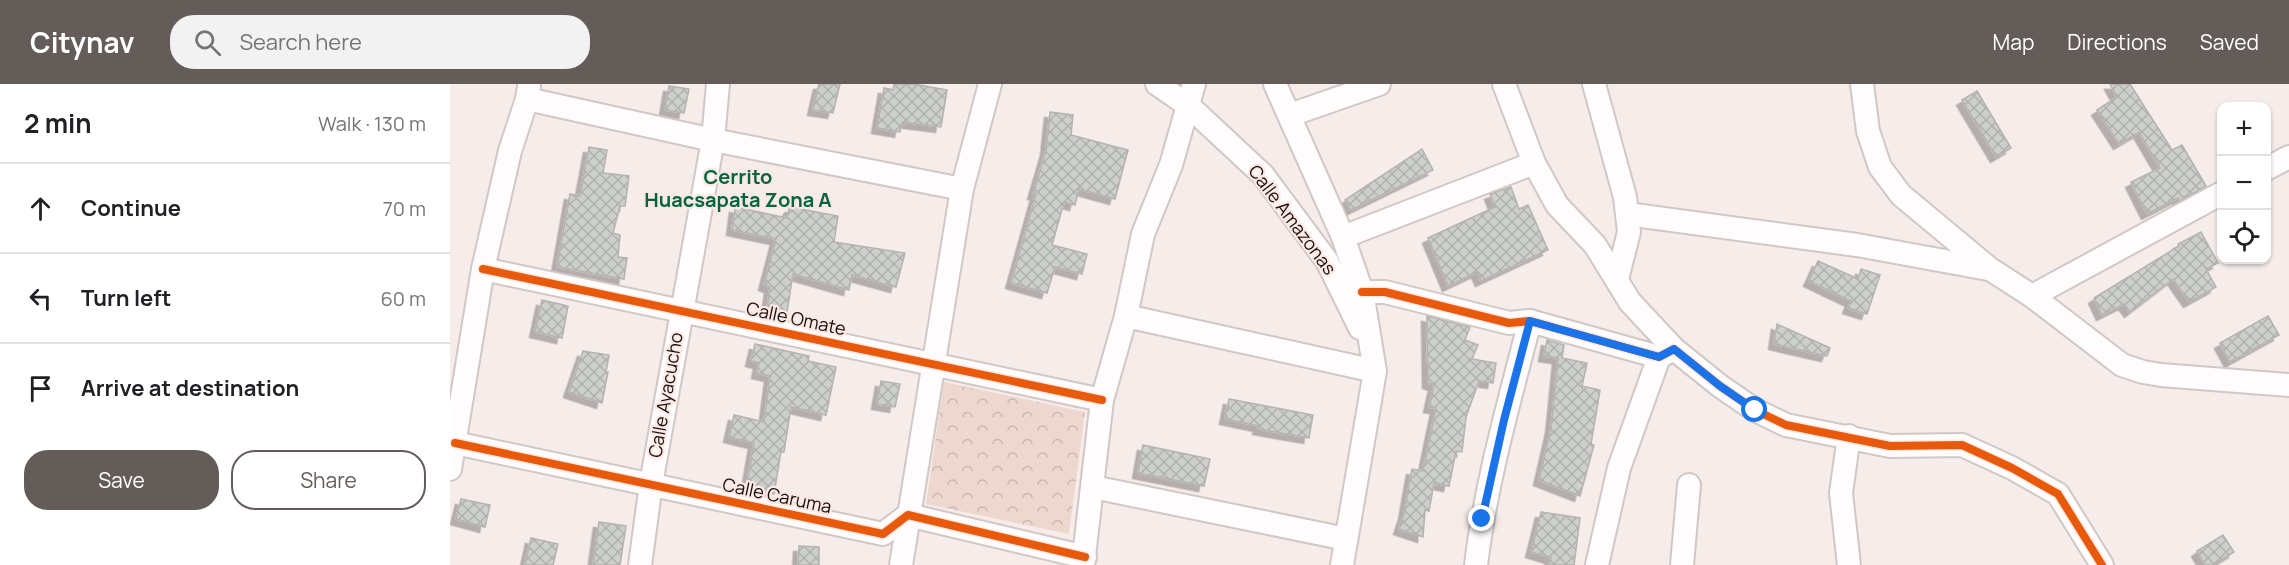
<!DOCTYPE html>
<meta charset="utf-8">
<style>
:root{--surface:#fff;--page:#f2f2f2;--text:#202124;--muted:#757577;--line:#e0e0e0;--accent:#645c59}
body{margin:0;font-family:Manrope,sans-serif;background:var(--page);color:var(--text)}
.controls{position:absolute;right:18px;top:18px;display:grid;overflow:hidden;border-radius:12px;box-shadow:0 2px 4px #0004}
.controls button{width:54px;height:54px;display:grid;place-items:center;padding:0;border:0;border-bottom:2px solid var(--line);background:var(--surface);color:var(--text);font:30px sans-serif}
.stop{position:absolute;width:18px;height:18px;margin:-14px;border:4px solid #1a73e8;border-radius:50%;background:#fff}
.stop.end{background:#1a73e8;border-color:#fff;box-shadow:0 2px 6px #0008}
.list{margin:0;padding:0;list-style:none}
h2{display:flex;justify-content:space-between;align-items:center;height:78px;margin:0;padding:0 24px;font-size:26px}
h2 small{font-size:20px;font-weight:400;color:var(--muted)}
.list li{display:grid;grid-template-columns:39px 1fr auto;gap:18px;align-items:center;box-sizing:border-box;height:90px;padding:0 24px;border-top:2px solid var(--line)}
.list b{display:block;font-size:22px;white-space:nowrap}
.list em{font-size:20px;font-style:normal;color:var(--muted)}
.actions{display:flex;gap:12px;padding:18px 24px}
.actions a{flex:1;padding:14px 0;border:2px solid var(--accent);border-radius:24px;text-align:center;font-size:21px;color:var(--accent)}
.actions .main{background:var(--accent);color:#fff}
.icon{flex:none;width:33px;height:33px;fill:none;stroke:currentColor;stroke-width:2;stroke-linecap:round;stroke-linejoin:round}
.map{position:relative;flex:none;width:1839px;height:481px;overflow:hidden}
header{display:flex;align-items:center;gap:36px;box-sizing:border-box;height:84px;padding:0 30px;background:var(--accent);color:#fff}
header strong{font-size:28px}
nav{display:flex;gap:33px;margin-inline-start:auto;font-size:21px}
.search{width:420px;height:54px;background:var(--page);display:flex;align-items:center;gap:15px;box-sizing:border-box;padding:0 21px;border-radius:24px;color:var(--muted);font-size:22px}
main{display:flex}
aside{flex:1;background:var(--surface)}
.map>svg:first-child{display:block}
.park{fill:url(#park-crowns)}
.building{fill:url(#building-cross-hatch);stroke:#b3b3af;stroke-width:1.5;filter:url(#shadow)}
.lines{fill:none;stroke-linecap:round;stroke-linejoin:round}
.minor-casing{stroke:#d1c8c6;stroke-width:26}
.minor{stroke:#fefcfc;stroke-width:22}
.cycleway-casing{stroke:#fce9e3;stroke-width:11}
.cycleway{stroke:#e8590c;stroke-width:8}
.route{stroke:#1a73e8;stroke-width:8}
.labels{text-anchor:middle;stroke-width:4.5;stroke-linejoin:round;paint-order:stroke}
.street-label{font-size:18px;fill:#160e0c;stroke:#fce9e3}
.neighbourhood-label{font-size:20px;font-weight:bold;fill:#056440;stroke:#fce9e3}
</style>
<header>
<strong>Citynav</strong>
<div class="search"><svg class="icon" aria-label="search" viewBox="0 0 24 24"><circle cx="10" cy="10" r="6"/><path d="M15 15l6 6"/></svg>Search here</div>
<nav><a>Map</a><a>Directions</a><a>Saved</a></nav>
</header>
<main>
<aside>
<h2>2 min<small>Walk · 130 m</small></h2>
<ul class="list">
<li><svg class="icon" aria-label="ahead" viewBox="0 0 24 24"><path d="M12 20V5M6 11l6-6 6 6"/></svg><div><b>Continue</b></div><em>70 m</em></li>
<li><svg class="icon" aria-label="left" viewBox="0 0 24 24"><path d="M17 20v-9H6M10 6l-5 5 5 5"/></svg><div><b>Turn left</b></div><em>60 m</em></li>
<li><svg class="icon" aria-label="arrive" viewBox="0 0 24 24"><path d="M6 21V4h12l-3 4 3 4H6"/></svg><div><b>Arrive at destination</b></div></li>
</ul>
<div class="actions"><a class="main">Save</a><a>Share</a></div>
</aside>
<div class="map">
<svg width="1839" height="481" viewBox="0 0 1839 481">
<defs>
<pattern id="park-crowns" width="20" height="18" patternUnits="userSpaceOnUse" patternTransform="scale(1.5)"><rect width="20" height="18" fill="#edd7cf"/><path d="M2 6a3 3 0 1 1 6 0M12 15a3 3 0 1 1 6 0" fill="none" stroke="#cab7b1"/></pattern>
<pattern id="building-cross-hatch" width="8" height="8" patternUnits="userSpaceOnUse" patternTransform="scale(1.5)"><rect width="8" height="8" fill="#cdd0ca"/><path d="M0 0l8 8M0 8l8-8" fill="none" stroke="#afb1ac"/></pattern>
<filter id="shadow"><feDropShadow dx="-5.5" dy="5.5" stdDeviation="0" flood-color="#0004"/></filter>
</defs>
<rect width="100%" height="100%" fill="#f6ece9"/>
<polygon class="park" points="494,298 635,328 619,450 476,420"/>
<g class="building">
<polygon points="369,0 390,0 383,29 363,26"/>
<polygon points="444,0 464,0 497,6 491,43 452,38 450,48 427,44 434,4 443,6"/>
<polygon points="1660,0 1680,0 1722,66 1732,61 1756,102 1730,117 1728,114 1697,130 1681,98 1710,84 1689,48 1669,60 1647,26 1667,13"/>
<polygon points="219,2 239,5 234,29 215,26"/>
<polygon points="1527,7 1561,64 1546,73 1512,16"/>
<polygon points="600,28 623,31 621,51 678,66 665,115 629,105 625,121 614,118 602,161 637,170 632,190 605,183 597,209 561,199 586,110 583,110 596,66"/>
<polygon points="139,63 157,66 153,89 179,92 175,122 170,122 163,149 170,151 168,173 177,174 174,195 107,183 120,110 130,112"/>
<polygon points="972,65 983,86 901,126 895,116"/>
<polygon points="1061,103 1069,125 1078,121 1098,166 1031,197 1027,188 998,202 978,154 1045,123 1040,110"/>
<polygon points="285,123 337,134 339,125 341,123 388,132 384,158 455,169 446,203 402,191 399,206 343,190 337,228 317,225 320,203 314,201 326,155 282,146"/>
<polygon points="1751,148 1768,179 1756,185 1766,203 1739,218 1723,195 1680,228 1674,220 1652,231 1644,214 1729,162 1728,160"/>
<polygon points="1368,177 1408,195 1411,185 1430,191 1417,230 1398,224 1401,217 1359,197"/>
<polygon points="92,216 118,222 112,254 85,248"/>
<polygon points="977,232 1020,243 1015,256 1028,261 1022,275 1046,279 1043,299 1029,297 1016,333 1012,368 1006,367 999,402 984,399 979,427 975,426 973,453 949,445 954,430 962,385 973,387 986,324 979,323 984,301 978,299"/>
<polygon points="1818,232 1829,251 1780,278 1770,259"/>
<polygon points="1327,240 1380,264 1377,272 1324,260"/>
<polygon points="1097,256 1114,261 1112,274 1137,279 1132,302 1150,306 1141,360 1144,361 1130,412 1089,396 1101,344 1108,274 1094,272"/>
<polygon points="305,260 359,272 358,277 386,283 376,331 341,323 334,368 331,368 324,410 296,405 304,359 279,353 284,331 314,338 320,292 307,289 309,279 301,277"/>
<polygon points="133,267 159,271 156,288 158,288 152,319 119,308"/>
<polygon points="431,297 450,300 445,323 427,320"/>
<polygon points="779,315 863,331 859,354 808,345 809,342 775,335"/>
<polygon points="693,361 760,375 754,402 688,389"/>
<polygon points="11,415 40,421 35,443 6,435"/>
<polygon points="1091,428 1130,434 1124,481 1099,481 1101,474 1081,468"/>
<polygon points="149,438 176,442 170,481 143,481"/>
<polygon points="1773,451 1784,468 1763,481 1755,481 1747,467"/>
<polygon points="81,454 108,460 103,481 75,481"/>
<polygon points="349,462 369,463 369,481 348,481"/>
</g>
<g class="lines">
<defs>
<g id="minor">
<polyline points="707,0 739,22 813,91 877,177 910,244"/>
<polyline points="825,0 893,153 912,208 925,287 892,481"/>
<polyline points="1054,0 1084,79 1107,121 1145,161 1180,218 1224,265"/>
<polyline points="1144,0 1175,113 1179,148 1167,195"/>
<polyline points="1412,0 1418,47 1430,83 1451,111 1540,185 1582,212 1672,281 1693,288 1711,291 1839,301"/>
<polyline points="77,15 263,56 512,105"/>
<polyline points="840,31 929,0"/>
<polyline points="1816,85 1839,73"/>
<polyline points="1177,130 1407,161 1538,185"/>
<polyline points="893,153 1084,79"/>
<polyline points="33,185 652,316"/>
<polyline points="912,208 935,208 1059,239 1080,237 1209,273 1224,265 1270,302 1305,326 1336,341 1440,362 1512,361 1562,384 1608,410 1652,481"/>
<polyline points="1582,212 1772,109"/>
<polyline points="676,232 925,287"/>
<polyline points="5,359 433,450 458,431 635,473"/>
<polyline points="0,385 33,185 60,67 77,15 79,2"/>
<polyline points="643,403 896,455"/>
<polyline points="190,481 201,400 263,56 268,0"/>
<polyline points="451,481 512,105 540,0"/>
<polyline points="633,481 652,316 676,232 693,150 721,81 744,0"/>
<path d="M 1026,481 C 1036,398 1059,318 1080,237"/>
<polyline points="1147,481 1169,384 1209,273"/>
<polyline points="1232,481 1239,401"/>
<polyline points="1399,481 1391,409 1399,352"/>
</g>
</defs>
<use href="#minor" class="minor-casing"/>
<use href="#minor" class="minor"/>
<defs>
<g id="cycleway">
<polyline points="33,185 652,316"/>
<polyline points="912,208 935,208 1059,239 1080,237 1209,273 1224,265 1270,302 1305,326 1336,341 1440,362 1512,361 1562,384 1608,410 1652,481"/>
<polyline points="5,359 433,450 458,431 635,473"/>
</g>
</defs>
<use href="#cycleway" class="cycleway-casing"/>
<use href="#cycleway" class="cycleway"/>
</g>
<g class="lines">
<polyline class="route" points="1032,435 1054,336 1080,237 1209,273 1224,265 1270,302 1305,326"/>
</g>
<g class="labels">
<g class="street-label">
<text transform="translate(842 136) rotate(53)" y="6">Calle Amazonas</text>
<text transform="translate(346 235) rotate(12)" y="6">Calle Omate</text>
<text transform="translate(216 311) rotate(-80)" y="6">Calle Ayacucho</text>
<text transform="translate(327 412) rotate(12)" y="6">Calle Caruma</text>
</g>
<g class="neighbourhood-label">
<text x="288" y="100">Cerrito<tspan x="288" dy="23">Huacsapata Zona A</tspan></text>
</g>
</g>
</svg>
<div class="controls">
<button>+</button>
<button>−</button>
<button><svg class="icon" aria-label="locate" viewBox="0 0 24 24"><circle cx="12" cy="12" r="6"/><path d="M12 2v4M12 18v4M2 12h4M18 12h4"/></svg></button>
</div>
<div class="stop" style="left:1305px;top:326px"></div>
<div class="stop end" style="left:1032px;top:435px"></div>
</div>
</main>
